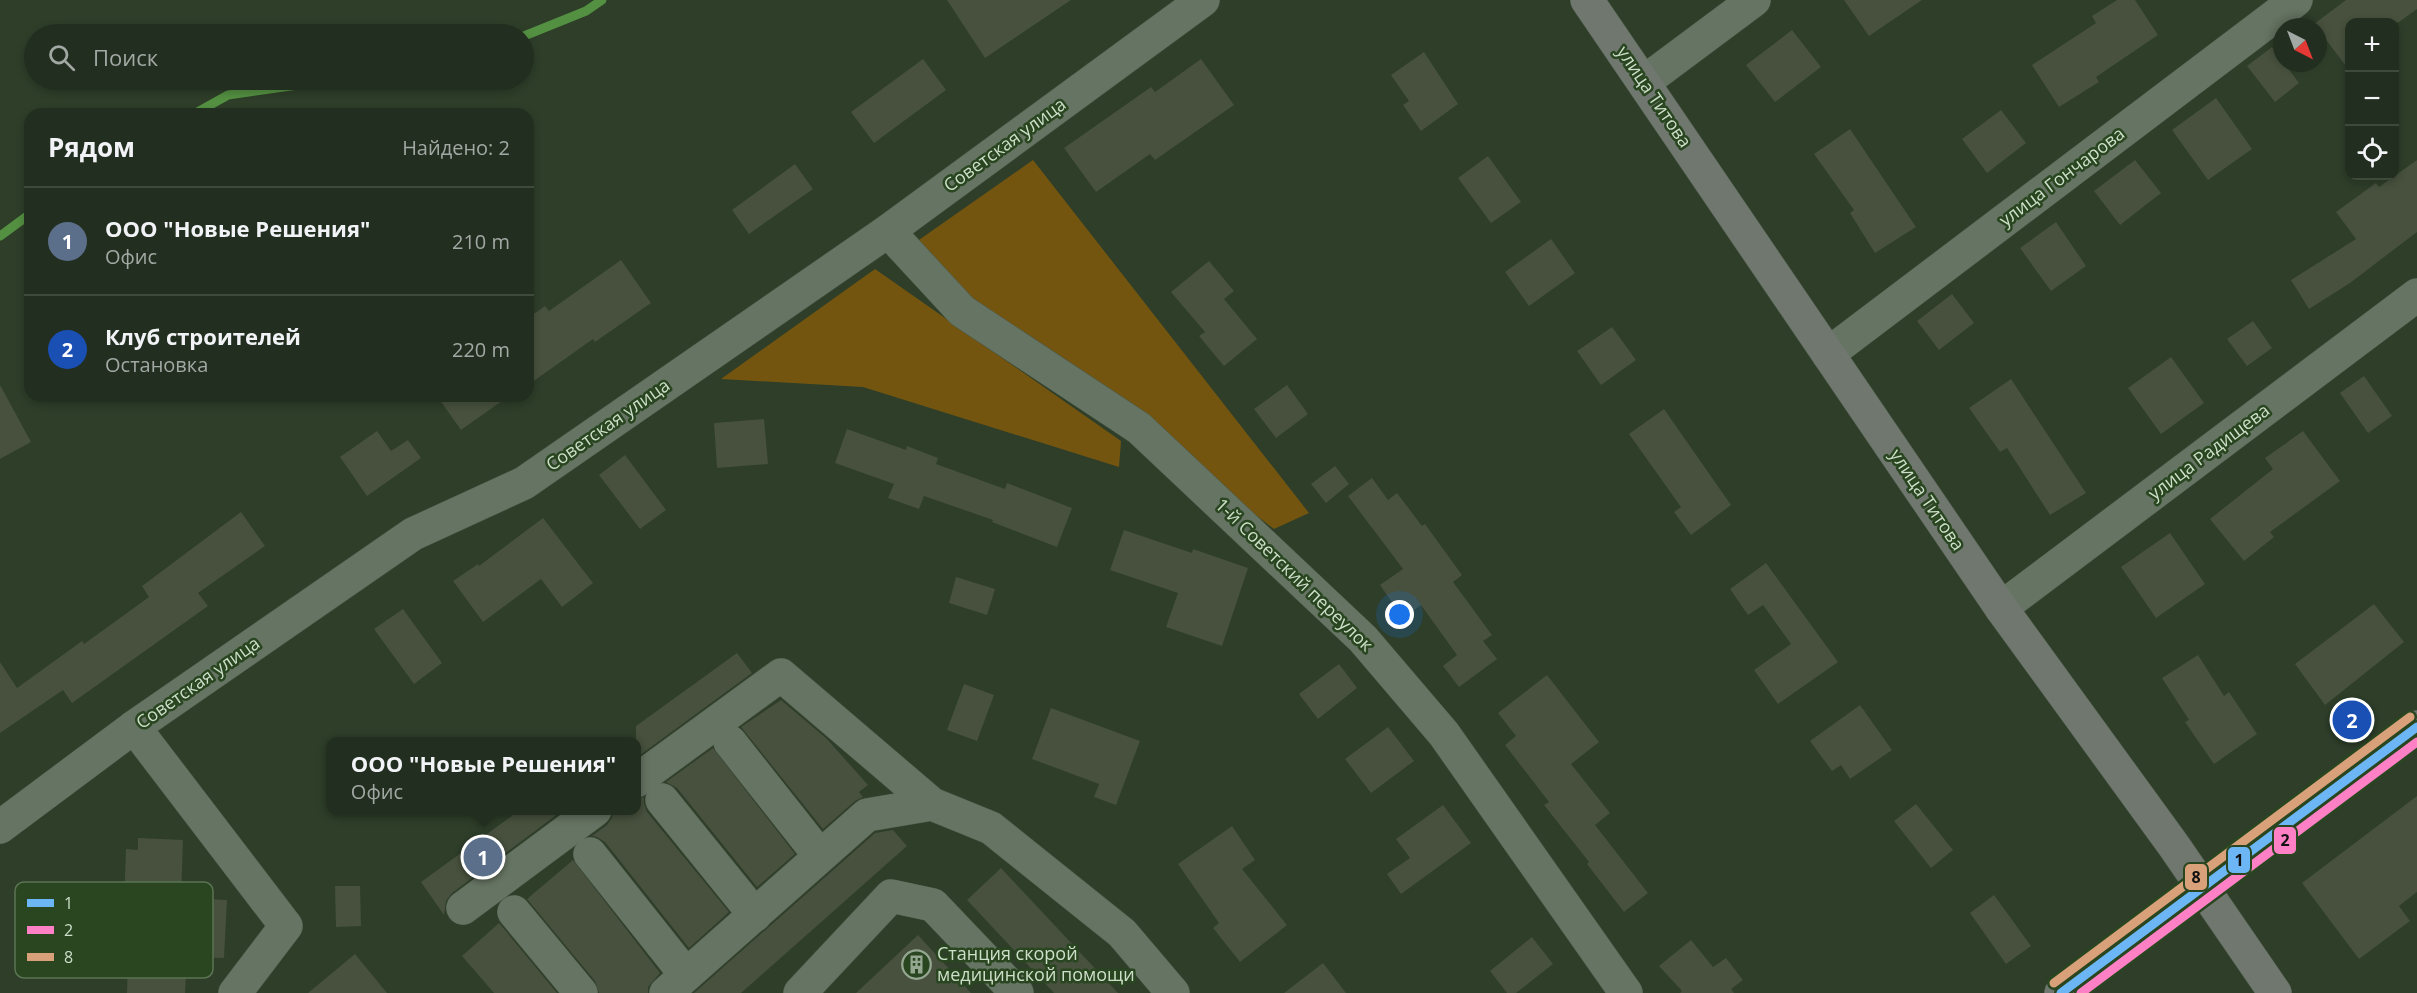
<!DOCTYPE html>
<html lang="ru">
<meta charset="utf-8">
<style>
:root{--surface:#222e1f;--page:#2a3628;--text:#f1f3f6;--muted:#a2a8a4;--line:#3f4a3d;--accent:#bca0f2}
body{margin:0;font-family:"Open Sans",sans-serif;background:var(--page);color:var(--text)}
.controls{position:absolute;right:18px;top:18px;display:grid;overflow:hidden;border-radius:12px;box-shadow:0 3px 9px #0003}
.controls button{width:54px;height:54px;display:grid;place-items:center;padding:0;border:0;border-bottom:2px solid var(--line);background:var(--surface);color:var(--text);font:30px sans-serif}
.compass{position:absolute;left:2273px;top:18px;width:54px;height:54px;border-radius:50%;background:var(--surface);box-shadow:0 3px 9px #0003;rotate:138deg}
.you{position:absolute;left:1400px;top:615px;width:21px;height:21px;margin:-15px;border:4px solid #fff;border-radius:50%;background:#1a73e8;box-shadow:0 0 0 9px #1a73e833}
.badge{display:grid;place-items:center;width:39px;height:39px;border-radius:50%;background:var(--accent);color:#fff;font-size:20px;font-weight:700}
.pin{position:absolute;translate:-50% -50%;border:3px solid #fff;box-shadow:0 2px 6px #0006}
.popup{position:absolute;left:326px;top:737px;width:315px;height:78px;box-sizing:border-box;display:grid;place-content:center;border-radius:12px;background:var(--surface);filter:drop-shadow(0 2px 4px #0005);font-size:20px;white-space:nowrap;color:var(--muted)}
.popup b{font-size:22px;color:var(--text)}
.popup::after{content:'';position:absolute;left:50%;top:100%;margin-left:-12px;border:12px solid transparent;border-top-color:var(--surface)}
.list{margin:0;padding:0;list-style:none}
h2{display:flex;justify-content:space-between;align-items:center;height:78px;margin:0;padding:0 24px;font-size:26px}
h2 small{font-size:20px;font-weight:400;color:var(--muted)}
.list li{display:grid;grid-template-columns:39px 1fr auto;gap:18px;align-items:center;box-sizing:border-box;height:108px;padding:0 24px;border-top:2px solid var(--line)}
.list b{display:block;font-size:22px;white-space:nowrap}
.list p{margin:0;font-size:20px;white-space:nowrap;color:var(--muted)}
.list em{font-size:20px;font-style:normal;color:var(--muted)}
.icon{flex:none;width:33px;height:33px;fill:none;stroke:currentColor;stroke-width:2;stroke-linecap:round;stroke-linejoin:round}
.map{position:relative;flex:none;width:2417px;height:993px;overflow:hidden}
.search{position:absolute;background:var(--surface);box-shadow:0 3px 9px #0003;left:24px;top:24px;width:510px;height:66px;display:flex;align-items:center;gap:15px;box-sizing:border-box;padding:0 21px;border-radius:33px;color:var(--muted);font-size:22px}
.panel{position:absolute;background:var(--surface);box-shadow:0 3px 9px #0003;left:24px;top:108px;width:510px;height:294px;border-radius:18px}
.map>svg:first-child{display:block}
.green{fill:#735510}
.lines{fill:none;stroke-linecap:round;stroke-linejoin:round}
.stream{stroke:#549042;stroke-width:9}
.building{fill:#47513d}
.minor-casing{stroke:#4e5b4a;stroke-width:34}
.major-casing{stroke:#4e5b4a;stroke-width:34}
.minor{stroke:#667463;stroke-width:33}
.major{stroke:#6f776e;stroke-width:33}
.bus-1-casing{stroke:#294621;stroke-width:14}
.bus-2-casing{stroke:#294621;stroke-width:14}
.bus-3-casing{stroke:#294621;stroke-width:14}
.bus-1{stroke:#6db6f5;stroke-width:9}
.bus-2{stroke:#ff80c5;stroke-width:9}
.bus-3{stroke:#d9a179;stroke-width:9}
.labels{text-anchor:middle;stroke-width:5;stroke-linejoin:round;paint-order:stroke}
.street-label{font-size:18px;fill:#cedfc9;stroke:#294621}
.poi-label{font-size:18px;fill:#cedfc9;stroke:#294621;text-anchor:start}
.key{fill:#294621;stroke:#5b7453;stroke-width:1.5}
.key-label{font-size:16px;fill:#cedfc9}
.line-badge{stroke:#294621;stroke-width:2}
.pale-badge-label{font-size:16px;text-anchor:middle;font-weight:bold;fill:#111}
</style>
<div class="map">
<svg width="2417" height="993" viewBox="0 0 2417 993">
<rect width="100%" height="100%" fill="#2e3e29"/>
<g class="green">
<polygon points="1033,160 1309,513 1274,529 906,249"/>
<polygon points="875,269 1121,441 1119,467 863,387 721,379"/>
</g>
<g class="lines">
<g class="stream">
<polyline points="524,36 586,11 602,0"/>
<polyline points="194,114 228,95 333,80"/>
<polyline points="0,236 30,214"/>
</g>
</g>
<g class="building">
<polygon points="947,0 1071,0 985,58"/>
<polygon points="1844,0 1922,0 1869,36"/>
<polygon points="2117,0 2135,0 2158,35 2096,77 2099,82 2059,107 2032,65 2096,23 2092,16"/>
<polygon points="2346,0 2417,0 2417,9 2399,22 2349,22 2349,70 2314,24"/>
<polygon points="1792,30 1821,67 1775,102 1746,65"/>
<polygon points="2272,47 2282,63 2284,63 2299,83 2275,102 2247,66"/>
<polygon points="1424,52 1458,104 1421,131 1403,105 1409,101 1391,75"/>
<polygon points="923,59 946,90 874,143 851,112"/>
<polygon points="1201,59 1234,105 1155,160 1150,154 1096,192 1064,148 1151,87 1155,92"/>
<polygon points="2216,98 2252,149 2208,180 2172,130"/>
<polygon points="2001,110 2026,143 1987,173 1962,139"/>
<polygon points="1850,129 1916,227 1875,253 1850,213 1854,210 1814,154"/>
<polygon points="1488,156 1521,202 1491,223 1458,178"/>
<polygon points="2135,160 2161,193 2120,225 2094,191"/>
<polygon points="2417,160 2417,232 2350,283 2309,309 2291,280 2356,239 2336,212 2376,183 2379,187"/>
<polygon points="795,164 813,189 749,234 732,210"/>
<polygon points="2056,222 2086,266 2051,291 2020,248"/>
<polygon points="1551,239 1575,273 1529,306 1505,272"/>
<polygon points="621,260 651,303 595,342 593,339 528,385 528,318 545,306 549,311"/>
<polygon points="1209,261 1234,291 1224,299 1257,339 1224,366 1199,336 1205,332 1171,292"/>
<polygon points="1952,294 1974,323 1939,350 1917,321"/>
<polygon points="2253,321 2272,348 2247,366 2227,339"/>
<polygon points="1612,327 1636,360 1601,385 1577,351"/>
<polygon points="2171,357 2204,403 2161,434 2128,388"/>
<polygon points="2364,376 2392,416 2368,433 2340,393"/>
<polygon points="2011,379 2086,493 2050,515 2007,448 2000,452 1969,408"/>
<polygon points="0,385 31,442 0,459"/>
<polygon points="1287,385 1308,414 1276,438 1254,409"/>
<polygon points="437,396 509,396 461,430"/>
<polygon points="1664,409 1731,505 1691,535 1674,512 1681,507 1629,434"/>
<polygon points="764,419 768,464 717,468 714,423"/>
<polygon points="847,429 906,450 907,446 938,458 936,464 1005,489 1007,483 1072,508 1057,547 992,522 993,520 924,496 919,509 888,498 894,484 835,463"/>
<polygon points="377,431 391,451 408,440 421,458 367,496 340,457"/>
<polygon points="2303,431 2340,481 2270,532 2274,537 2244,561 2210,519 2273,469 2265,458"/>
<polygon points="625,455 666,510 640,529 599,475"/>
<polygon points="1335,466 1349,484 1326,503 1311,484"/>
<polygon points="1372,478 1388,500 1397,493 1422,526 1425,524 1462,575 1453,582 1492,635 1483,641 1497,659 1459,687 1443,666 1457,655 1421,605 1403,618 1380,585 1403,569 1348,496"/>
<polygon points="241,512 265,546 198,593 208,606 72,703 63,690 0,733 0,662 17,688 82,641 84,644 149,597 142,586"/>
<polygon points="543,518 593,583 562,607 541,579 483,622 453,581 478,564 479,566"/>
<polygon points="1124,530 1192,553 1193,549 1248,568 1222,646 1166,627 1178,593 1110,570"/>
<polygon points="2170,533 2205,584 2156,618 2121,567"/>
<polygon points="1766,563 1838,662 1778,704 1754,670 1791,644 1763,605 1748,615 1730,589"/>
<polygon points="956,577 995,589 987,615 949,603"/>
<polygon points="2374,604 2404,642 2325,705 2295,664"/>
<polygon points="403,609 442,663 414,684 374,629"/>
<polygon points="737,653 752,673 636,758 636,726"/>
<polygon points="2198,655 2224,696 2229,692 2257,734 2214,764 2185,722 2189,720 2162,678"/>
<polygon points="1339,664 1357,688 1318,719 1299,694"/>
<polygon points="1547,675 1599,742 1571,764 1610,813 1595,825 1648,893 1624,912 1587,864 1589,862 1544,805 1549,802 1505,745 1516,736 1498,713"/>
<polygon points="964,684 994,695 977,741 947,730"/>
<polygon points="781,700 827,739 868,785 859,792 863,797 855,801 823,829 741,727"/>
<polygon points="1860,705 1892,750 1850,779 1841,765 1832,771 1810,741"/>
<polygon points="1051,708 1140,741 1116,805 1094,797 1099,784 1032,759"/>
<polygon points="1388,727 1414,761 1371,793 1345,759"/>
<polygon points="713,748 795,854 757,887 677,788 666,782"/>
<polygon points="2417,796 2417,892 2399,906 2410,921 2359,959 2302,883"/>
<polygon points="644,797 644,803 647,812 729,912 689,948 605,842 597,837 592,836 607,825 612,818 613,810 636,810 636,799"/>
<polygon points="1916,804 1953,850 1931,868 1894,821"/>
<polygon points="1443,805 1471,843 1401,894 1387,874 1410,858 1396,839"/>
<polygon points="520,810 563,810 452,893 446,901 444,915 421,882"/>
<polygon points="1232,826 1255,860 1242,869 1287,925 1240,962 1213,928 1219,923 1178,864"/>
<polygon points="893,830 907,846 741,993 694,993 875,833"/>
<polygon points="138,838 183,840 181,898 227,900 224,958 187,957 185,993 127,993 128,961 61,958 63,915 77,916 78,903 124,905 126,849 138,850"/>
<polygon points="573,860 660,973 648,987 648,993 599,993 595,981 527,899"/>
<polygon points="1001,868 1118,993 1054,993 967,900"/>
<polygon points="335,886 360,886 361,926 336,927"/>
<polygon points="1994,895 2031,946 2006,964 1970,913"/>
<polygon points="499,923 500,924 557,993 494,993 462,956"/>
<polygon points="918,935 971,993 856,993"/>
<polygon points="1532,937 1553,964 1516,993 1507,993 1490,971"/>
<polygon points="1691,940 1713,967 1726,958 1743,980 1731,989 1734,993 1680,993 1682,991 1659,966"/>
<polygon points="355,954 387,993 308,993"/>
<polygon points="1323,963 1346,993 1284,993"/>
</g>
<g class="lines">
<defs>
<g id="minor">
<polyline points="1644,82 1754,0"/>
<polyline points="888,231 962,311 1139,428 1363,639 1444,734 1626,993"/>
<polyline points="1828,354 2296,0"/>
<polyline points="2001,608 2417,295"/>
<polyline points="134,727 286,926 235,993"/>
<polyline points="730,742 820,856"/>
<polyline points="636,781 781,675 932,804 991,828 1122,933 1173,993"/>
<polyline points="662,800 755,915"/>
<polyline points="0,827 134,727 413,534 524,483 888,231 1203,0"/>
<polyline points="590,854 686,975"/>
<polyline points="463,908 595,810"/>
<polyline points="514,912 581,993"/>
<polyline points="666,993 867,815 932,804"/>
<polyline points="800,993 891,896 933,905 1017,993"/>
</g>
<g id="major">
<polyline points="1587,0 2001,608 2174,846 2275,993"/>
<polyline points="2061,993 2417,727"/>
</g>
</defs>
<use href="#minor" class="minor-casing"/>
<use href="#major" class="major-casing"/>
<use href="#minor" class="minor"/>
<use href="#major" class="major"/>
<defs>
<polyline id="bus-1" points="2061,993 2417,727"/>
<polyline id="bus-2" points="2081,993 2417,742"/>
<polyline id="bus-3" points="2054,983 2410,717"/>
</defs>
<use href="#bus-1" class="bus-1-casing"/>
<use href="#bus-2" class="bus-2-casing"/>
<use href="#bus-3" class="bus-3-casing"/>
<use href="#bus-1" class="bus-1"/>
<use href="#bus-2" class="bus-2"/>
<use href="#bus-3" class="bus-3"/>
</g>
<defs>
<symbol id="building-ring" viewBox="-11 -11 22 22"><circle r="9.5" fill="#294621" stroke="#96a791" stroke-width="1.5"/><path d="M-4-6H4V6H1V3H-1V6H-4ZM-2.5-4.3h1.7v1.8h-1.7ZM.8-4.3h1.7v1.8H.8ZM-2.5-1h1.7V.8h-1.7ZM.8-1h1.7V.8H.8Z" fill="#96a791"/></symbol>
</defs>
<g fill-rule="evenodd">
<use href="#building-ring" x="900" y="948" width="33" height="33"/>
</g>
<g class="labels">
<g class="street-label">
<text transform="translate(1654 97) rotate(56)" y="6">улица Титова</text>
<text transform="translate(1005 145) rotate(-36)" y="6">Советская улица</text>
<text transform="translate(2062 177) rotate(-37)" y="6">улица Гончарова</text>
<text transform="translate(608 425) rotate(-35)" y="6">Советская улица</text>
<text transform="translate(2209 452) rotate(-37)" y="6">улица Радищева</text>
<text transform="translate(1927 500) rotate(56)" y="6">улица Титова</text>
<text transform="translate(1294 575) rotate(44)" y="6">1-й Советский переулок</text>
<text transform="translate(198 683) rotate(-35)" y="6">Советская улица</text>
</g>
<g class="poi-label">
<text x="937" y="960">Станция скорой<tspan x="937" dy="21">медицинской помощи</tspan></text>
</g>
</g>
<rect x="15" y="882" width="198" height="96" rx="9" class="key"/>
<rect x="27" y="899" width="27" height="8" fill="#6db6f5"/>
<rect x="27" y="926" width="27" height="8" fill="#ff80c5"/>
<rect x="27" y="953" width="27" height="8" fill="#d9a179"/>
<g class="key-label">
<text x="64" y="909">1</text>
<text x="64" y="936">2</text>
<text x="64" y="963">8</text>
</g>
<g class="line-badge">
<rect x="2273" y="826" width="24" height="29" rx="6" fill="#ff80c5"/>
<rect x="2227" y="846" width="24" height="28" rx="6" fill="#6db6f5"/>
<rect x="2184" y="863" width="24" height="28" rx="6" fill="#d9a179"/>
</g>
<g class="pale-badge-label">
<text x="2285" y="846">2</text>
<text x="2239" y="866">1</text>
<text x="2196" y="883">8</text>
</g>
</svg>
<div class="controls">
<button>+</button>
<button>−</button>
<button><svg class="icon" aria-label="locate" viewBox="0 0 24 24"><circle cx="12" cy="12" r="6"/><path d="M12 2v4M12 18v4M2 12h4M18 12h4"/></svg></button>
</div>
<svg class="compass" viewBox="-18 -18 36 36"><path d="M0-13l5 13h-10z" fill="#e53935"/><path d="M0 13l5-13h-10z" fill="#a2a8a4"/></svg>
<div class="you"></div>
<div class="pin badge" style="left:483px;top:857px;background:#5c6f8a">1</div>
<div class="popup"><b>ООО &quot;Новые Решения&quot;</b>Офис</div>
<div class="pin badge" style="left:2352px;top:720px;background:#1a4fb4">2</div>
<div class="search"><svg class="icon" aria-label="search" viewBox="0 0 24 24"><circle cx="10" cy="10" r="6"/><path d="M15 15l6 6"/></svg>Поиск</div>
<section class="panel">
<h2>Рядом<small>Найдено: 2</small></h2>
<ul class="list">
<li><span class="badge" style="background:#5c6f8a">1</span><div><b>ООО &quot;Новые Решения&quot;</b><p>Офис</p></div><em>210 m</em></li>
<li><span class="badge" style="background:#1a4fb4">2</span><div><b>Клуб строителей</b><p>Остановка</p></div><em>220 m</em></li>
</ul>
</section>
</div>
